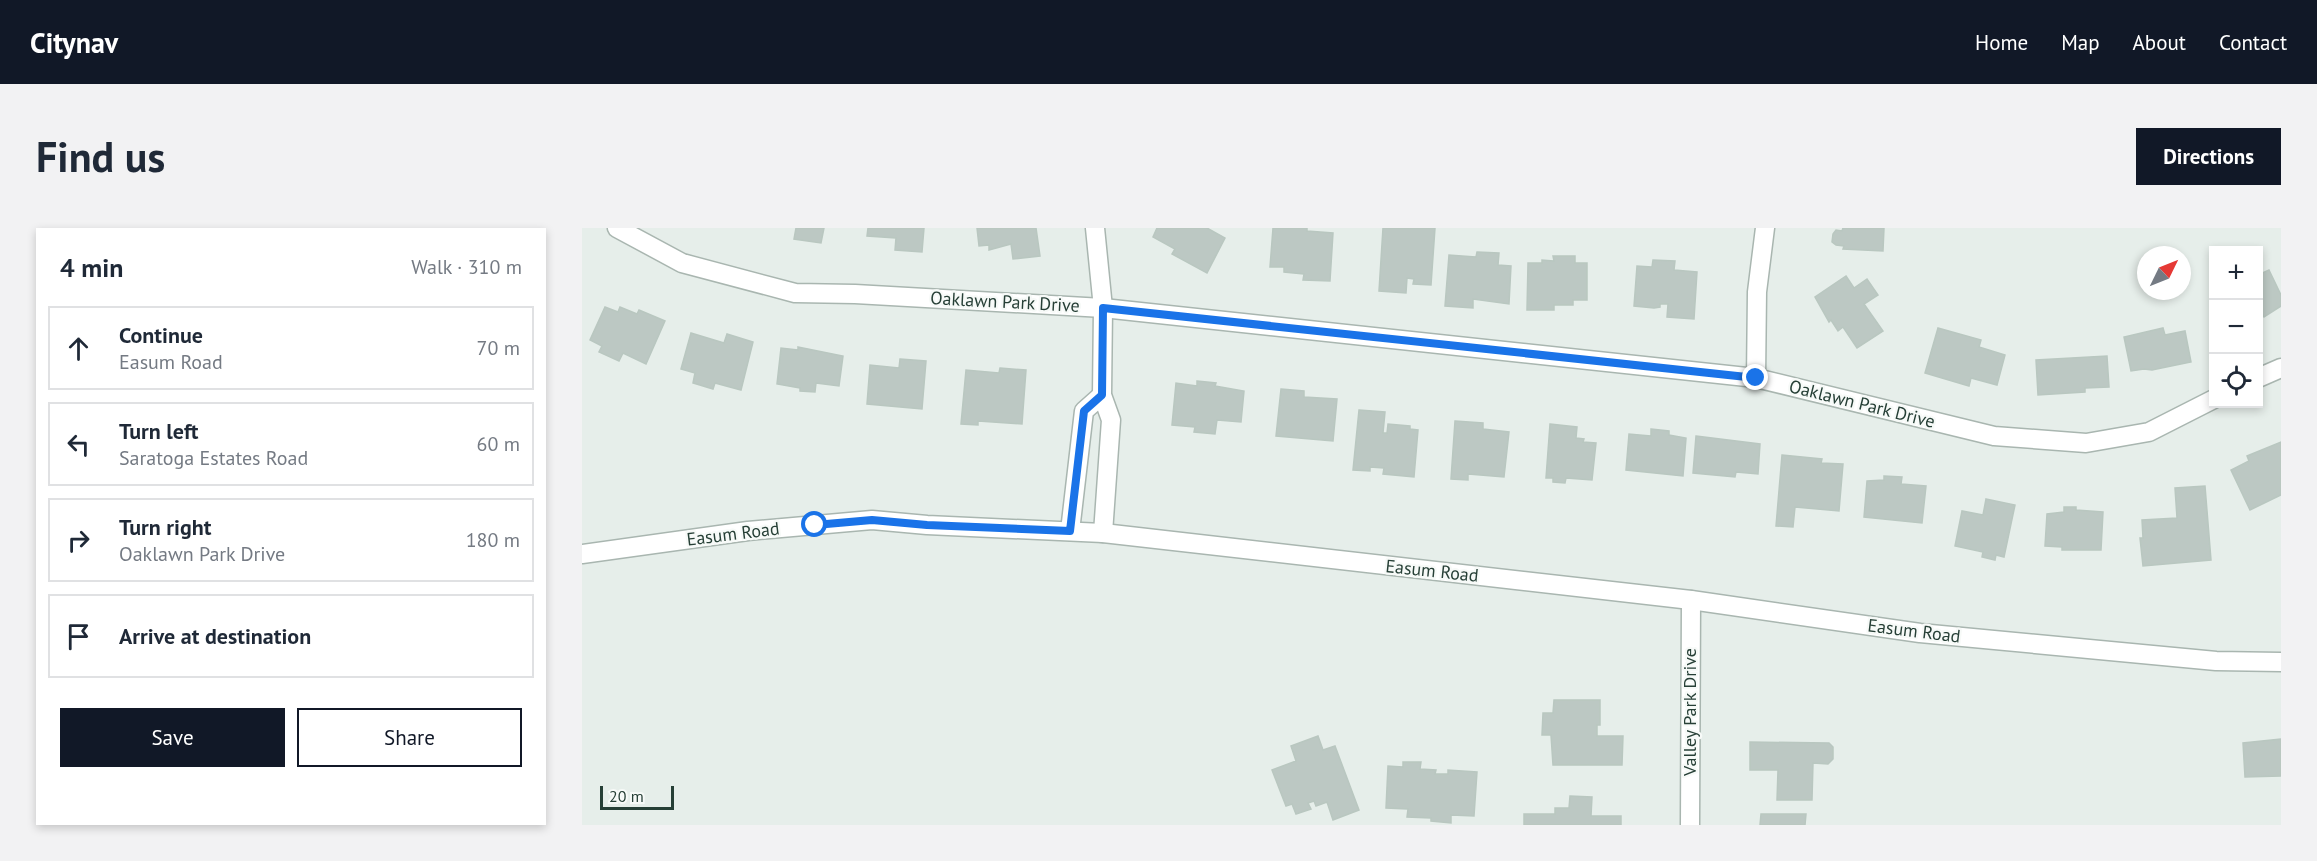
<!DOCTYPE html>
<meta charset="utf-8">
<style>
:root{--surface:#fff;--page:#f2f2f3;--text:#1f2937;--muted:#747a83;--line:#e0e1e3;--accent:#111827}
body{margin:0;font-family:"PT Sans",sans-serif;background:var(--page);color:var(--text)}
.controls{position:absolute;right:18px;top:18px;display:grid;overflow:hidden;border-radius:0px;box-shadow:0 3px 9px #0003}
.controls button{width:54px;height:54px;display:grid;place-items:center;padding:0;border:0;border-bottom:2px solid var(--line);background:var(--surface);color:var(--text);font:30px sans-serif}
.compass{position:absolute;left:1555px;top:18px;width:54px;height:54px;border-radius:50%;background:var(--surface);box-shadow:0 3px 9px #0003;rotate:47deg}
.scale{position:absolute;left:18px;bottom:15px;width:74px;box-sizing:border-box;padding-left:6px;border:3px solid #263f36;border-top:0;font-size:16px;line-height:21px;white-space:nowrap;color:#263f36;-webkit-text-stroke:4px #f7faf8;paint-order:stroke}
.stop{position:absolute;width:18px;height:18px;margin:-14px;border:4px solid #1a73e8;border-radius:50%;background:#fff}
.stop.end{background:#1a73e8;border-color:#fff;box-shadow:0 2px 6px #0008}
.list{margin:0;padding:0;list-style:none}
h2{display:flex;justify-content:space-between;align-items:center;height:78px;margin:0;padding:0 24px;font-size:26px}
h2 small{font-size:20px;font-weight:400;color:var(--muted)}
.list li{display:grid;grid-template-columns:39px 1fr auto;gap:18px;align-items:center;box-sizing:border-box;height:84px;margin:0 12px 12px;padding:0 12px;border:2px solid var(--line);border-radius:0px}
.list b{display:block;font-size:22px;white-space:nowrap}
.list p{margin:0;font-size:20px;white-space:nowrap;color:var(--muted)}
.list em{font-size:20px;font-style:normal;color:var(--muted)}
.actions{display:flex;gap:12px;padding:18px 24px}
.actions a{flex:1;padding:14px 0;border:2px solid var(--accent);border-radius:0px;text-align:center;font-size:21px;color:var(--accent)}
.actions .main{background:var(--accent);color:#fff}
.icon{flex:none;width:33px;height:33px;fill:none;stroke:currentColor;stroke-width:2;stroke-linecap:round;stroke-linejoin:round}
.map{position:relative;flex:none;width:1699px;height:597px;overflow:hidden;border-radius:0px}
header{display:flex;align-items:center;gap:36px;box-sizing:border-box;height:84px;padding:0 30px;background:var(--accent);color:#fff}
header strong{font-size:28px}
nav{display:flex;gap:33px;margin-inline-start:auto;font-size:21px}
.intro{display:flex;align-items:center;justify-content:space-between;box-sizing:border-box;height:144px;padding:0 36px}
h1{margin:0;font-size:42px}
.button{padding:15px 27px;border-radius:0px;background:var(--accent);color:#fff;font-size:21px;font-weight:700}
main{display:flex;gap:36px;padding:0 36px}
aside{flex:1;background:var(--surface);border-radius:0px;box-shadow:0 3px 9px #0003}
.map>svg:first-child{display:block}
.building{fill:#bcc8c3;stroke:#b9c7c0;stroke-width:1.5}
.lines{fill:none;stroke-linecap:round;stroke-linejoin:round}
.minor-casing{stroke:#a9b6b0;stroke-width:21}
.minor{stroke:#fff;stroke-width:18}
.route{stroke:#1a73e8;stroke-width:8}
.labels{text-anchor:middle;stroke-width:4.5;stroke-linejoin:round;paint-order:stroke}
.street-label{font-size:18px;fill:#263f36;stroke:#f7faf8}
</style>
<header>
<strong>Citynav</strong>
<nav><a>Home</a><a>Map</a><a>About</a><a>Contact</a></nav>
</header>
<div class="intro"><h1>Find us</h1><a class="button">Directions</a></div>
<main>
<aside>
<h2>4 min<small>Walk · 310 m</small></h2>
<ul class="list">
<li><svg class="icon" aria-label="ahead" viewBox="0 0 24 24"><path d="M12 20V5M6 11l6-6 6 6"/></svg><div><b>Continue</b><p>Easum Road</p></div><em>70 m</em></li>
<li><svg class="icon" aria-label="left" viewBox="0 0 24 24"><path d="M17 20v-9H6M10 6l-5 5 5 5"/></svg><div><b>Turn left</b><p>Saratoga Estates Road</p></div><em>60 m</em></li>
<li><svg class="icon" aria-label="right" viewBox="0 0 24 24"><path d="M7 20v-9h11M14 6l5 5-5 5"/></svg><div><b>Turn right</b><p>Oaklawn Park Drive</p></div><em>180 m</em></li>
<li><svg class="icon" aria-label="arrive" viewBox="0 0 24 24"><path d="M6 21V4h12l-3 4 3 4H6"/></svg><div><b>Arrive at destination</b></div></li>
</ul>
<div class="actions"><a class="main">Save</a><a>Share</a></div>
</aside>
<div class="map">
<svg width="1699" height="597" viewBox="0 0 1699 597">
<rect width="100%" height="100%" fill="#e6eeea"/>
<g class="building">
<polygon points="214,0 242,0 239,15 212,11"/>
<polygon points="286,0 342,0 340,24 313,22 314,10 285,8"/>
<polygon points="395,0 454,0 458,28 431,31 429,16 407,22 407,17 397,18"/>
<polygon points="575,0 625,0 643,10 625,45 590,26 593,21 571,9"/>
<polygon points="691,0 725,0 725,3 751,5 748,53 721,52 722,46 702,44 702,39 688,39"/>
<polygon points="801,0 853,0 849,57 831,56 832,51 825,50 824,65 797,63"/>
<polygon points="1261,0 1302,0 1301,23 1261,21 1262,18 1254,17 1250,14 1251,6 1254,2 1260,3"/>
<polygon points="895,24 917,25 916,37 929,38 927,76 891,71 891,80 863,78 867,27 894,29"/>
<polygon points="971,28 993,28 993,35 1005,35 1005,72 991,72 991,77 972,77 972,82 945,82 946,35 960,35 960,32 972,33"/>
<polygon points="1071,32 1093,33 1092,42 1115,44 1112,91 1085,89 1086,76 1078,76 1078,79 1072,80 1052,78 1055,38 1070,39"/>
<polygon points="1687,42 1699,67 1699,78 1682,89 1679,84 1676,86 1676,47"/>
<polygon points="1264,48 1272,60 1285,51 1296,67 1282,76 1301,103 1275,120 1261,99 1256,103 1249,92 1247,94 1233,69"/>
<polygon points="23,79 36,84 38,79 55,86 57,82 83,93 64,136 41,125 37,133 17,124 20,118 8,112"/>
<polygon points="1356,100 1399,112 1397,119 1423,127 1415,157 1389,150 1387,158 1343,145"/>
<polygon points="1581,100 1583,107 1603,103 1609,134 1570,142 1562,141 1549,143 1542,109"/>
<polygon points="109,105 142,115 145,106 171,114 159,162 133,155 131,161 111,155 113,145 99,141"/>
<polygon points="216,119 261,128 257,158 234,155 233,164 218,163 218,160 195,156 199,120 216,122"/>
<polygon points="1525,128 1527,159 1503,160 1503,164 1456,167 1454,132"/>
<polygon points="318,131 344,133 340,181 285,176 288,137 317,140"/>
<polygon points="418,140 444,142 440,196 396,193 396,197 379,196 384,142 417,145"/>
<polygon points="615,153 634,155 633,158 662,163 659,194 635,192 633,206 612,204 613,199 590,197 594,155 615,158"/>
<polygon points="699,161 722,163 722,169 755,171 751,213 694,208"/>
<polygon points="777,182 803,184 801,205 805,205 806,196 828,198 828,201 836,202 832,249 801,246 802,240 788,239 788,243 771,242"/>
<polygon points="873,193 901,195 901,201 927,204 922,249 886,246 886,252 869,251"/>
<polygon points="968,196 995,199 994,210 1002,211 1001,214 1014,215 1010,252 984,250 983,255 971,254 971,250 964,250"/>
<polygon points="1069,201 1087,203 1087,207 1104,210 1101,248 1044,242 1047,206 1069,208"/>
<polygon points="1114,208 1178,216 1176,246 1154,244 1153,249 1111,245"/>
<polygon points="1699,214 1699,267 1668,282 1649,242 1667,233 1665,228"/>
<polygon points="1200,227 1240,231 1239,235 1261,236 1257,283 1213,279 1211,299 1194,298"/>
<polygon points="1302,248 1320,249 1319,256 1344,258 1340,295 1282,289 1285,253 1302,252"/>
<polygon points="1623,258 1629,332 1561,338 1558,310 1561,310 1560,292 1595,290 1593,260"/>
<polygon points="1404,271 1433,277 1422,329 1414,327 1413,332 1400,329 1401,324 1373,318 1380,283 1401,287"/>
<polygon points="1482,279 1494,279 1494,282 1521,284 1519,322 1480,322 1480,319 1463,318 1465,286 1482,284"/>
<polygon points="972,472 1018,472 1018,497 1015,497 1015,508 1041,508 1040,537 971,537 969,507 960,507 961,485 971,485"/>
<polygon points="736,508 741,522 753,518 777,582 751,592 745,574 734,578 732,573 726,575 729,581 714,586 710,576 704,578 690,542 714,533 709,518"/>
<polygon points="1699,511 1699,548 1663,549 1661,515"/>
<polygon points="1168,514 1247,515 1251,519 1251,531 1246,536 1231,535 1230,572 1195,572 1196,542 1168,542"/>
<polygon points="821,534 839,534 838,541 854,542 853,546 866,546 866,542 895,544 892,588 869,587 869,595 849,593 849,590 825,589 826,581 804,580 806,538 821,539"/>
<polygon points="988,568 1010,569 1009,588 1039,588 1039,597 942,597 942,586 973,586 973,580 987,580"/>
<polygon points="1179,586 1224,586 1223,597 1178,597"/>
</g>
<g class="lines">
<defs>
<g id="minor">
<polyline points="35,0 100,35 213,65 273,66 521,80 1174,150 1412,208 1504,215 1567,204 1632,171"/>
<polyline points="513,0 521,80 520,167 529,192 521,305"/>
<polyline points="1174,150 1175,64 1183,0"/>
<polyline points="1676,150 1699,140"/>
<polyline points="488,303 502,183 520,167"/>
<polyline points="0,326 166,303 290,292 345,297 521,305 1109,372 1338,405 1634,433 1699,434"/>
<polyline points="1108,597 1109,372"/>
</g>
</defs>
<use href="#minor" class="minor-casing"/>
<use href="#minor" class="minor"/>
</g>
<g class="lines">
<polyline class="route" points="233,297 290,292 345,297 488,303 502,183 520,167 521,80 1174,150"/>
</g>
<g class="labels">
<g class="street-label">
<text transform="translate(423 74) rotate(3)" y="6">Oaklawn Park Drive</text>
<text transform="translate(1280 176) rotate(14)" y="6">Oaklawn Park Drive</text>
<text transform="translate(151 306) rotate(-7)" y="6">Easum Road</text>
<text transform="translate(850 343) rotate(6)" y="6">Easum Road</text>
<text transform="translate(1332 403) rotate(7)" y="6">Easum Road</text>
<text transform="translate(1108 484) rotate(-90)" y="6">Valley Park Drive</text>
</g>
</g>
</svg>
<div class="controls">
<button>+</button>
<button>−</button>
<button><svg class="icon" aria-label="locate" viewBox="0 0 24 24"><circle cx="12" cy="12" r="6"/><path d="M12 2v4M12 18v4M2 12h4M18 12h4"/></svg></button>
</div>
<svg class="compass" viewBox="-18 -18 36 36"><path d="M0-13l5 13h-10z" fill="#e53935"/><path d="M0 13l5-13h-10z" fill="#747a83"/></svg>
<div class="scale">20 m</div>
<div class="stop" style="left:233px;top:297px"></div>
<div class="stop end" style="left:1174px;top:150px"></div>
</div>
</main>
